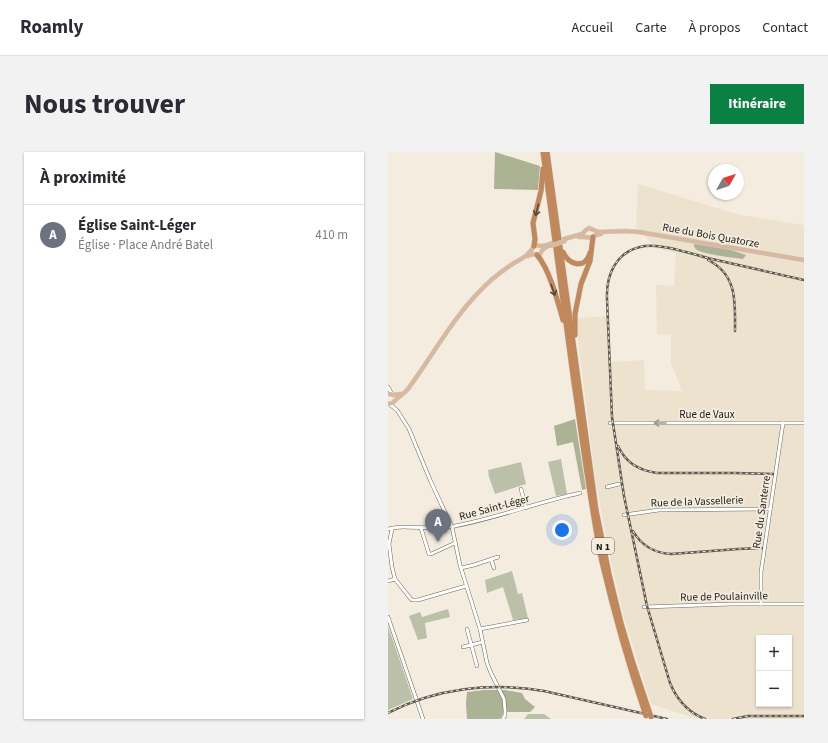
<!DOCTYPE html>
<html lang="fr">
<meta charset="utf-8">
<style>
:root{--surface:#fff;--page:#f2f2f3;--text:#2b2b33;--muted:#7c7c81;--line:#e1e1e2;--accent:#0b8043}
body{margin:0;font-family:"Source Sans 3",sans-serif;background:var(--page);color:var(--text)}
.controls{position:absolute;right:12px;bottom:12px;display:grid;overflow:hidden;border-radius:0px;box-shadow:0 1px 3px #0004}
.controls button{width:36px;height:36px;display:grid;place-items:center;padding:0;border:0;border-bottom:1px solid var(--line);background:var(--surface);color:var(--text);font:20px sans-serif}
.compass{position:absolute;left:320px;top:12px;width:36px;height:36px;border-radius:50%;background:var(--surface);box-shadow:0 1px 3px #0004;rotate:51deg}
.you{position:absolute;left:174px;top:378px;width:14px;height:14px;margin:-10px;border:3px solid #fff;border-radius:50%;background:#1a73e8;box-shadow:0 0 0 6px #1a73e833}
.badge{display:grid;place-items:center;width:26px;height:26px;border-radius:50%;background:var(--accent);color:#fff;font-size:13px;font-weight:700}
.pin{position:absolute;translate:-50% -33px;filter:drop-shadow(0 1px 2px #0008)}
.pin::after{content:'';position:absolute;top:21px;width:14px;height:12px;background:inherit;clip-path:polygon(0 0,100% 0,50% 100%)}
.list{margin:0;padding:0;list-style:none}
h2{display:flex;justify-content:space-between;align-items:center;height:52px;margin:0;padding:0 16px;font-size:17px}
h2 small{font-size:13px;font-weight:400;color:var(--muted)}
.list li{display:grid;grid-template-columns:26px 1fr auto;gap:12px;align-items:center;box-sizing:border-box;height:60px;padding:0 16px;border-top:1px solid var(--line)}
.list b{display:block;font-size:15px;white-space:nowrap}
.list p{margin:0;font-size:13px;white-space:nowrap;color:var(--muted)}
.list em{font-size:13px;font-style:normal;color:var(--muted)}
.map{position:relative;flex:none;width:416px;height:567px;overflow:hidden;border-radius:0px}
header{display:flex;align-items:center;gap:24px;box-sizing:border-box;height:56px;padding:0 20px;background:var(--surface);border-bottom:1px solid var(--line)}
header strong{font-size:19px}
nav{display:flex;gap:22px;margin-inline-start:auto;font-size:14px}
.intro{display:flex;align-items:center;justify-content:space-between;box-sizing:border-box;height:96px;padding:0 24px}
h1{margin:0;font-size:28px}
.button{padding:10px 18px;border-radius:0px;background:var(--accent);color:#fff;font-size:14px;font-weight:700}
main{display:flex;gap:24px;padding:0 24px}
aside{flex:1;background:var(--surface);border-radius:0px;box-shadow:0 1px 3px #0004}
.map>svg:first-child{display:block}
.built{fill:#ede2cd;fill-rule:evenodd}
.green{fill:#bbc1a9}
.forest{fill:#acb294}
.lines{fill:none;stroke-linecap:round;stroke-linejoin:round}
.minor-casing{stroke:#6d665a;stroke-width:4}
.major-casing{stroke:#d2d2d1;stroke-width:5}
.highway-casing{stroke:#d2d2d1;stroke-width:6}
.minor{stroke:#fff;stroke-width:3}
.major{stroke:#d9b89d;stroke-width:4}
.highway{stroke:#c0885b;stroke-width:5}
.rail-casing{stroke:#5d5951;stroke-width:2.5}
.rail{stroke:#f4eddf;stroke-width:1;stroke-dasharray:3;stroke-linecap:butt}
.major-bridge-casing{stroke:#d2d2d1;stroke-width:5;stroke-linecap:butt}
.highway-bridge-casing{stroke:#d2d2d1;stroke-width:6;stroke-linecap:butt}
.major-bridge{stroke:#d9b89d;stroke-width:4}
.highway-bridge{stroke:#c0885b;stroke-width:5}
.oneway{stroke:#5f4732}
.oneway2{stroke:#9a9997}
.labels{text-anchor:middle;stroke-width:3.5;stroke-linejoin:round;paint-order:stroke}
.shield{fill:#f4eddf;stroke:#5f5b53;stroke-width:1}
.shield-label{font-size:10px;font-weight:bold;fill:#1f1c17}
.street-label{font-size:11px;fill:#1f1c17;stroke:#f4eddf}
</style>
<header>
<strong>Roamly</strong>
<nav><a>Accueil</a><a>Carte</a><a>À propos</a><a>Contact</a></nav>
</header>
<div class="intro"><h1>Nous trouver</h1><a class="button">Itinéraire</a></div>
<main>
<aside>
<h2>À proximité<small></small></h2>
<ul class="list">
<li><span class="badge" style="background:#6b7280">A</span><div><b>Église Saint-Léger</b><p>Église · Place André Batel</p></div><em>410 m</em></li>
</ul>
</aside>
<div class="map">
<svg width="416" height="567" viewBox="0 0 416 567">
<rect width="100%" height="100%" fill="#f4eddf"/>
<path class="built" d="M 250,32 L 352,63 L 416,73 L 416,567 L 309,567 L 263,552 L 236,466 L 221,401 L 208,331 L 190,189 L 190,166 L 222,164 L 223,210 L 256,208 L 257,238 L 294,239 L 283,211 L 283,183 L 269,182 L 268,133 L 286,134 L 288,101 L 269,97 L 248,75 ZM 371,486 L 401,486 L 401,552 L 371,552 Z"/>
<g class="green">
<polygon points="173,307 179,342 168,344 160,310"/>
<polygon points="133,310 138,332 107,342 101,325 100,318"/>
<polygon points="124,419 130,442 134,441 140,466 125,468 115,435 99,441 97,428"/>
<polygon points="60,457 62,465 37,471 39,486 30,488 21,464 32,460 34,465"/>
<polygon points="0,474 25,547 0,558"/>
<polygon points="140,562 156,562 163,567 136,567"/>
</g>
<g class="forest">
<polygon points="107,0 152,14 150,38 106,37"/>
<path d="M 306,91 L 337,96 L 358,103 L 355,107 C 347,106 312,102 308,97 C 306,95 306,94 306,91 Z"/>
<polygon points="187,267 198,337 194,338 185,290 169,294 166,274"/>
<polygon points="96,538 117,538 134,541 137,547 147,555 142,560 116,560 112,567 79,567 78,551 79,540"/>
</g>
<g class="lines">
<defs>
<g id="minor">
<polyline points="0,235 4,242"/>
<polyline points="1,252 9,258 21,277 43,330 64,375 72,413 92,477 99,511 103,521 116,547 117,558 117,563 115,567"/>
<polyline points="222,271 416,271"/>
<polyline points="219,335 231,332"/>
<polyline points="133,337 138,356"/>
<polyline points="236,363 271,358 382,357"/>
<polyline points="33,376 41,402 43,402 67,391"/>
<path d="M 0,377 C 5,376 10,375 15,375 C 33,375 50,378 67,374 C 109,366 150,350 192,341"/>
<polyline points="103,407 106,416"/>
<polyline points="73,416 86,413 110,405"/>
<polyline points="7,427 22,446 24,448 30,448 78,434"/>
<polyline points="0,429 7,427 4,415 1,392 4,377"/>
<polyline points="373,452 373,420 395,271"/>
<polyline points="256,455 343,452 416,452"/>
<polyline points="0,465 35,567"/>
<polyline points="79,477 89,514"/>
<polyline points="92,477 139,468"/>
<polyline points="75,495 95,490"/>
</g>
<g id="major">
<polyline points="191,85 197,85 203,86 208,83 213,82"/>
<polyline points="176,87 194,82 198,78 201,76 210,80 237,79 251,80 416,108"/>
<polyline points="139,104 146,102 149,103 152,102 155,97 160,94"/>
<polyline points="0,242 3,242 5,243 13,242"/>
<path d="M 0,252 L 5,251 C 9,245 15,243 20,237 C 43,206 63,169 90,141 C 100,130 111,121 123,113 C 132,107 140,105 146,94 C 149,93 151,94 154,94 C 158,94 161,92 165,91"/>
</g>
<g id="highway">
<path d="M 155,0 C 165,77 176,154 186,231 C 195,291 202,351 214,410 C 226,461 240,511 257,561"/>
<polyline points="159,0 208,358 221,422 233,471 244,508 262,562"/>
<polyline points="146,94 147,87 145,71 153,39 155,17"/>
<path d="M 175,100 C 181,113 197,118 202,101"/>
<path d="M 149,103 C 161,116 170,150 175,168"/>
<polyline points="187,183 187,162 193,132 202,109 205,85"/>
</g>
</defs>
<use href="#minor" class="minor-casing"/>
<use href="#major" class="major-casing"/>
<use href="#highway" class="highway-casing"/>
<use href="#minor" class="minor"/>
<use href="#major" class="major"/>
<use href="#highway" class="highway"/>
<defs>
<g id="rail">
<path d="M 320,108 C 350,123 347,151 347,179"/>
<path d="M 230,294 C 238,311 250,318 269,321 L 347,321 L 385,322"/>
<path d="M 245,379 C 253,393 266,401 283,402 L 350,397 L 374,396"/>
<path d="M 0,561 C 48,536 103,530 156,539 L 279,567"/>
<path d="M 317,567 C 299,560 289,548 282,531 L 259,454 L 236,344 L 224,265 L 219,147 C 218,124 227,101 252,95 C 272,90 303,102 324,107 C 355,114 385,121 416,128"/>
<polyline points="345,567 360,564 416,564"/>
</g>
</defs>
<use href="#rail" class="rail-casing"/>
<use href="#rail" class="rail"/>
<defs>
<polyline id="major-bridge" points="162,94 177,89"/>
<g id="highway-bridge">
<polyline points="257,561 258,564"/>
<polyline points="262,562 263,565"/>
</g>
</defs>
<use href="#major-bridge" class="major-bridge-casing"/>
<use href="#highway-bridge" class="highway-bridge-casing"/>
<use href="#major-bridge" class="major-bridge"/>
<use href="#highway-bridge" class="highway-bridge"/>
</g>
<defs><path id="oneway-shaft" d="M-6 0H5M1.5-3L5.5 0L1.5 3" fill="none" stroke-width="1.6" stroke-linecap="round" stroke-linejoin="round"/></defs>
<g class="oneway">
<use href="#oneway-shaft" transform="translate(149 58) rotate(104)"/>
<use href="#oneway-shaft" transform="translate(165 138) rotate(71)"/>
</g>
<use class="oneway2" href="#oneway-shaft" transform="translate(272 271) rotate(180)"/>
<g class="labels">
<rect class="shield" x="204" y="386" width="22" height="16" rx="3"/>
<g class="shield-label">
<text x="215" y="398">N 1</text>
</g>
<g class="street-label">
<text transform="translate(323 83) rotate(10)" y="4">Rue du Bois Quatorze</text>
<text x="319" y="266">Rue de Vaux</text>
<text transform="translate(309 349) rotate(-2)" y="4">Rue de la Vassellerie</text>
<text transform="translate(106 355) rotate(-15)" y="4">Rue Saint-Léger</text>
<text transform="translate(373 360) rotate(-82)" y="4">Rue du Santerre</text>
<text transform="translate(336 444) rotate(-1)" y="4">Rue de Poulainville</text>
</g>
</g>
</svg>
<div class="controls">
<button>+</button>
<button>−</button>
</div>
<svg class="compass" viewBox="-18 -18 36 36"><path d="M0-13l5 13h-10z" fill="#e53935"/><path d="M0 13l5-13h-10z" fill="#7c7c81"/></svg>
<div class="you"></div>
<div class="pin badge" style="left:50px;top:390px;background:#6b7280">A</div>
</div>
</main>
